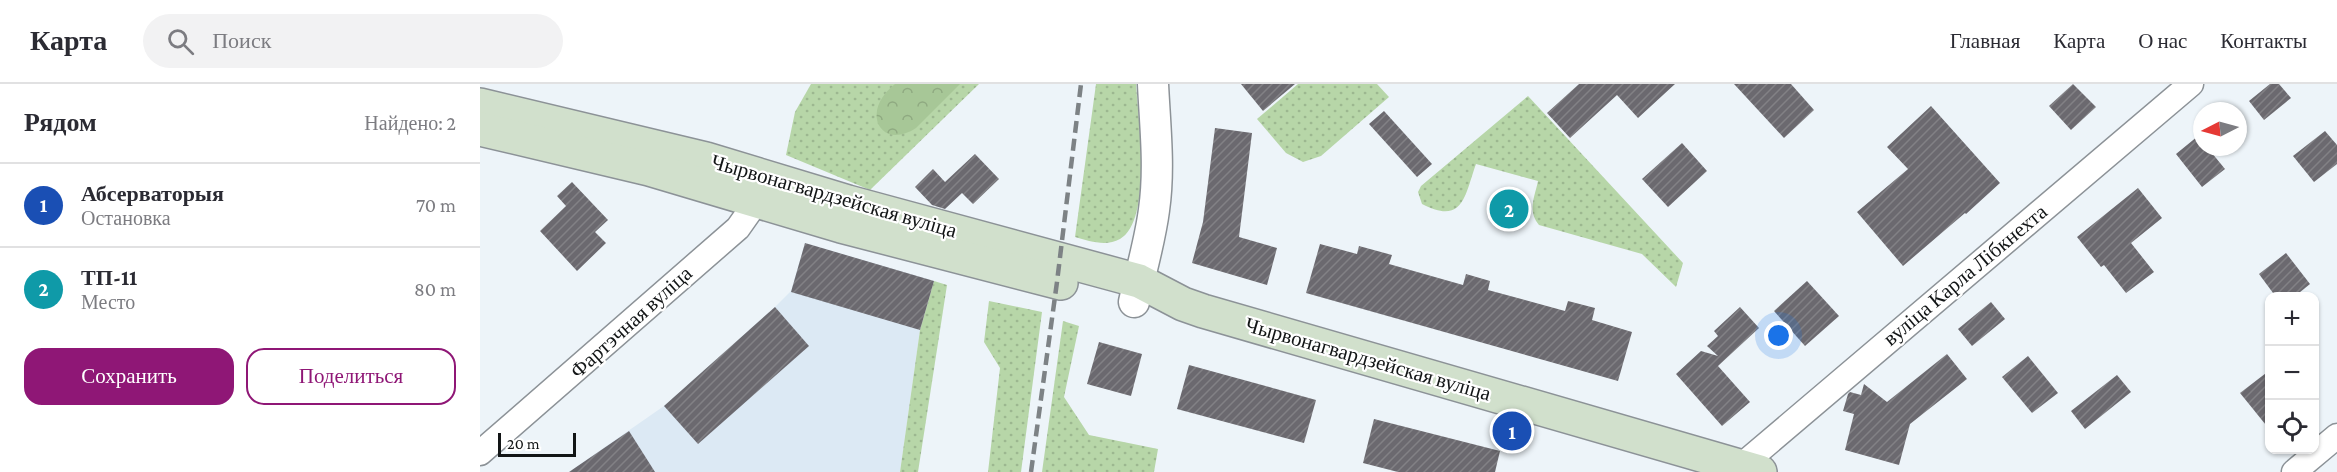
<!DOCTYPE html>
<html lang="ru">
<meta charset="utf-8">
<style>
:root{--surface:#fff;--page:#f2f2f3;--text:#2b2b33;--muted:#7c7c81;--line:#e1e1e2;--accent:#8f1776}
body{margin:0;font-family:"Crimson Pro",serif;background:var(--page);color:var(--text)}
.controls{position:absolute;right:18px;bottom:18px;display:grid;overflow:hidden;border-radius:12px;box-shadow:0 2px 4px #0004}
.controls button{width:54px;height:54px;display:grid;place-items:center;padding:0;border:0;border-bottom:2px solid var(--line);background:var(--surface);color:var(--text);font:30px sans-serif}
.compass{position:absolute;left:1713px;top:18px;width:54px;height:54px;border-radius:50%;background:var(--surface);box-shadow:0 2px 4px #0004;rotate:264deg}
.scale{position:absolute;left:18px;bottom:15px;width:78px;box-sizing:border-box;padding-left:6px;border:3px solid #121516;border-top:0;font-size:16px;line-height:21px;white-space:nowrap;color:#121516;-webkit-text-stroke:4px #fff;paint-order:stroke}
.you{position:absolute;left:1299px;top:252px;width:21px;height:21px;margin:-15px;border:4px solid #fff;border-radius:50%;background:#1a73e8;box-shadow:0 0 0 9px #1a73e833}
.badge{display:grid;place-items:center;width:39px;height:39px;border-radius:50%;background:var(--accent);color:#fff;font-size:20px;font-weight:700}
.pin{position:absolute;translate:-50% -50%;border:3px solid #fff;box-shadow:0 2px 6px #0006}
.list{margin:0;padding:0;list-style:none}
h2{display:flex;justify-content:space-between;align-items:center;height:78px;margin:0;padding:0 24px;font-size:26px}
h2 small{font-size:20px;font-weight:400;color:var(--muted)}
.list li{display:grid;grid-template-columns:39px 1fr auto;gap:18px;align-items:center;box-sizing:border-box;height:84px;padding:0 24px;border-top:2px solid var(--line)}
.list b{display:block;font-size:22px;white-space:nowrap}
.list p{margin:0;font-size:20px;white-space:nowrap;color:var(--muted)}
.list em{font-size:20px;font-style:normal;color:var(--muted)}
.actions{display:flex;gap:12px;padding:18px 24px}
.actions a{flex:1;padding:14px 0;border:2px solid var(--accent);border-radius:18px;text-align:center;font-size:21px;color:var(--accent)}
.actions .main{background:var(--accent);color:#fff}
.icon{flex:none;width:33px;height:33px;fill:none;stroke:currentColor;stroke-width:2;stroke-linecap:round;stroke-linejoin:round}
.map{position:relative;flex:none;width:1857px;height:388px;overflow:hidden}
header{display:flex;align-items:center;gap:36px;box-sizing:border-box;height:84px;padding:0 30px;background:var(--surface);border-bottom:2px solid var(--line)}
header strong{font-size:28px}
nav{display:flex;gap:33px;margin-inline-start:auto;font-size:21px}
.search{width:420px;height:54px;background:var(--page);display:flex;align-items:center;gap:15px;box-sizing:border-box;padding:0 21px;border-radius:33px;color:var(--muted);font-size:22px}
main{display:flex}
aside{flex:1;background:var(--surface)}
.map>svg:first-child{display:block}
.built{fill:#dce9f4}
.grass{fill:url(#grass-dots)}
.forest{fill:url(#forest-crowns)}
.building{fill:url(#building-hatch)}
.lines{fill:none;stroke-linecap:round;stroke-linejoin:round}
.minor-casing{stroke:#8c9297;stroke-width:27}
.tertiary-casing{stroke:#8c9297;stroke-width:33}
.secondary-casing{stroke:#8c9297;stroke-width:36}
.minor{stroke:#fff;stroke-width:24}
.tertiary{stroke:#fff;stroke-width:30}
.secondary{stroke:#d1e0cc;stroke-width:33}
.rail{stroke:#7d8285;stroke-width:4.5;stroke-dasharray:12 6;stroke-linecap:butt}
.labels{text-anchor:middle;stroke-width:4.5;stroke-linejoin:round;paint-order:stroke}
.street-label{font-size:21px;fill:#121516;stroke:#fff}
</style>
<header>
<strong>Карта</strong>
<div class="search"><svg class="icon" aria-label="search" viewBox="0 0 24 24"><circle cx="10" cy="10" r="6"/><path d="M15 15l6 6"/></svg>Поиск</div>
<nav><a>Главная</a><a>Карта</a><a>О нас</a><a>Контакты</a></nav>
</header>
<main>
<aside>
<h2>Рядом<small>Найдено: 2</small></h2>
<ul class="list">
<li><span class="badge" style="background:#1a4fb4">1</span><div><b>Абсерваторыя</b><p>Остановка</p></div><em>70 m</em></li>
<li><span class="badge" style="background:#0f9aa8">2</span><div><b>ТП-11</b><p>Место</p></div><em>80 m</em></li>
</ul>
<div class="actions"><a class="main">Сохранить</a><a>Поделиться</a></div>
</aside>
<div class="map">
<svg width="1857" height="388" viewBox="0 0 1857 388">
<defs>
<pattern id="grass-dots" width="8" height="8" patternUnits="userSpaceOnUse" patternTransform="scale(1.5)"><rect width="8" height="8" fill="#b7d6a8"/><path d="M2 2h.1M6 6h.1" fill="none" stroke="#9cb790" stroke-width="1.8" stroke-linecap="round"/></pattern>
<pattern id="forest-crowns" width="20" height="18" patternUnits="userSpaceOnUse" patternTransform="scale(1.5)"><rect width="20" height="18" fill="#a7c797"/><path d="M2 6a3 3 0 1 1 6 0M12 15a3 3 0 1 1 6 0" fill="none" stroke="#8faa81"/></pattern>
<pattern id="building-hatch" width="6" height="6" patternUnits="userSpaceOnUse" patternTransform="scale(1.5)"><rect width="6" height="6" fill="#6b696f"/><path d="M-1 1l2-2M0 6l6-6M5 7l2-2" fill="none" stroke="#828185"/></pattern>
</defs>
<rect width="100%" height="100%" fill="#edf4f9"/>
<polygon class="built" points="325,159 454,197 440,246 420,388 89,388 184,322 295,223 311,207"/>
<g class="grass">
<polygon points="331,0 499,0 390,106 306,71 315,28"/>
<path d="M 616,0 L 656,0 C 658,33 673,137 640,155 C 626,163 609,157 595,153 Z"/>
<polygon points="818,0 897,0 909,13 841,72 823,78 806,69 777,35"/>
<path d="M 1048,12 L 1203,179 L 1196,203 L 1162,170 L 1059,141 C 1047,127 1055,112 1058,97 L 996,80 C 985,110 984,142 942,120 L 938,108 L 941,102 Z"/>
<polygon points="454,197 467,201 438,388 420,388 440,246"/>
<polygon points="509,217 562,228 541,388 508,388 520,284 504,258"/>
<polygon points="583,237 599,242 584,313 609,351 678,365 674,388 562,388"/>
</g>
<path class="forest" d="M 415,0 L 480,0 L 436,44 C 401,67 379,28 415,0 Z"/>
<g class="building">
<polygon points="761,0 815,0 783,27"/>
<polygon points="1099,0 1195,0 1158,34 1137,11 1090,54 1067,29"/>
<polygon points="1254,0 1311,0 1334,26 1304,54"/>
<polygon points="1593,0 1616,23 1591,46 1569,22"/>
<polygon points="1790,0 1799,0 1811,14 1784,36 1769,17"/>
<polygon points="1451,22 1520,99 1486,130 1485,129 1423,182 1377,128 1428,85 1407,63"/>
<polygon points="904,27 952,80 937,93 889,40"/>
<polygon points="735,44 772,49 759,153 797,164 787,201 712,179 723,138"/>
<polygon points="1845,47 1857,61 1857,80 1834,98 1813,72"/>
<polygon points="1718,52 1722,56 1722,63 1727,63 1745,85 1722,103 1696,70"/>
<polygon points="1202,59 1227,87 1188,123 1162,95"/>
<polygon points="495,70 519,95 493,120 482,109 465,125 452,121 435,103 453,85 465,98"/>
<polygon points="92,98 128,136 115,148 126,159 97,187 60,147 86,122 77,112"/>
<polygon points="1658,104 1682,134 1651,159 1674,188 1646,209 1624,181 1621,183 1597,153"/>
<polygon points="1018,107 1048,115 1040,144 1009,135"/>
<polygon points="325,159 454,197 440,246 311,208"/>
<polygon points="840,160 877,170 879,162 912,171 909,180 983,201 986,190 1010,197 1008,206 1085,227 1088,217 1115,224 1112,236 1152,248 1138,297 826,209"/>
<polygon points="1806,169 1830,200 1814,213 1796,213 1779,190"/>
<polygon points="1327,197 1359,232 1325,262 1294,227"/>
<polygon points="1511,218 1525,235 1492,262 1478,245"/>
<polygon points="295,223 329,262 218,360 184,322"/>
<polygon points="1260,223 1279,244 1238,282 1270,318 1242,342 1196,290 1221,267 1238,272 1227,262 1238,252 1234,247"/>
<polygon points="619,258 662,270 651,312 607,300"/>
<polygon points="1467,270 1487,295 1430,340 1419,381 1365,366 1374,330 1363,327 1368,310 1370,308 1381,311 1384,300 1407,318"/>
<polygon points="1548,272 1578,309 1552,329 1522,293"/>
<polygon points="709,281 836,316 824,359 697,325"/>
<polygon points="1790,286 1790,346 1760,309"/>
<polygon points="1637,291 1651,308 1605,345 1591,327"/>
<polygon points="894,335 1020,367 1015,388 918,388 883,379"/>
<polygon points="149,347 175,388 89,388"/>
</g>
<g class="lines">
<defs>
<g id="minor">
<polyline points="0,369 258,144 277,117 282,103"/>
<polyline points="1261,382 1711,0"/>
<polyline points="1814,388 1857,352"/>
</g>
<path id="tertiary" d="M 654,218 C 661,187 670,157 674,126 C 680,84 675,42 673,0"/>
<g id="secondary">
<polyline points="0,21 226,75 368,118 659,197 703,220 723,227 1280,388"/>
<polyline points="0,45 169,85 361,142 581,199"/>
</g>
</defs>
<use href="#minor" class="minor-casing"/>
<use href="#tertiary" class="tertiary-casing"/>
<use href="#secondary" class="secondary-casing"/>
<use href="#minor" class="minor"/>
<use href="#tertiary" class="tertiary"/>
<use href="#secondary" class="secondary"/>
<polyline class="rail" points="551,388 577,198 601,0"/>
</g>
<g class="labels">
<g class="street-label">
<text transform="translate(354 112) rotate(16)" y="7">Чырвонагвардзейская вуліца</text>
<text transform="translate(1485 191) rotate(-40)" y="7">вуліца Карла Лібкнехта</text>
<text transform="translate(151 238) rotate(-42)" y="7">Фартэчная вуліца</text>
<text transform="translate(888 275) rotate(16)" y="7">Чырвонагвардзейская вуліца</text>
</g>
</g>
</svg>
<div class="controls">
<button>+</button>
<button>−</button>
<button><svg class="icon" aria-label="locate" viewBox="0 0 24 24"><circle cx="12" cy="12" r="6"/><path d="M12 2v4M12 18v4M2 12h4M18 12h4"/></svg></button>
</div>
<svg class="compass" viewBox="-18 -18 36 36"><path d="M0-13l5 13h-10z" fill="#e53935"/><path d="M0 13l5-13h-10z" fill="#7c7c81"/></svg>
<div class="scale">20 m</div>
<div class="you"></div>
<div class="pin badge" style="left:1032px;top:347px;background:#1a4fb4">1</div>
<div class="pin badge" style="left:1029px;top:125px;background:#0f9aa8">2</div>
</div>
</main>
